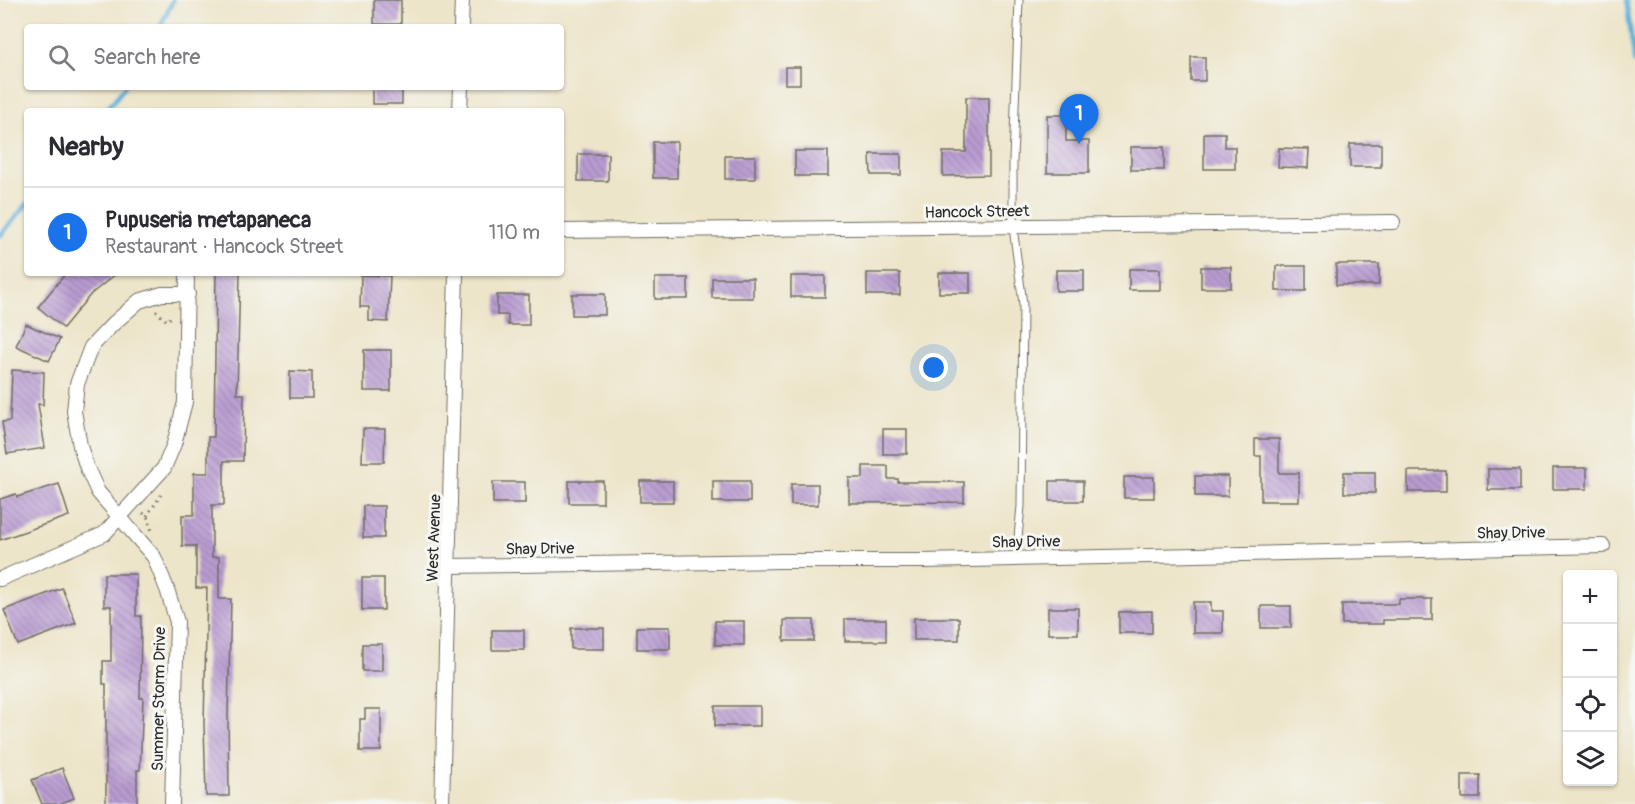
<!DOCTYPE html>
<meta charset="utf-8">
<style>
:root{--surface:#fff;--page:#f2f2f3;--text:#2b2b33;--muted:#7c7c81;--line:#e1e1e2;--accent:#1a73e8}
body{margin:0;font-family:Pangolin,sans-serif;background:var(--page);color:var(--text)}
.controls{position:absolute;right:18px;bottom:18px;display:grid;overflow:hidden;border-radius:6px;box-shadow:0 2px 4px #0004}
.controls button{width:54px;height:54px;display:grid;place-items:center;padding:0;border:0;border-bottom:2px solid var(--line);background:var(--surface);color:var(--text);font:30px sans-serif}
.you{position:absolute;left:934px;top:368px;width:21px;height:21px;margin:-15px;border:4px solid #fff;border-radius:50%;background:#1a73e8;box-shadow:0 0 0 9px #1a73e833}
.badge{display:grid;place-items:center;width:39px;height:39px;border-radius:50%;background:var(--accent);color:#fff;font-size:20px;font-weight:700}
.pin{position:absolute;translate:-50% -50px;filter:drop-shadow(0 2px 3px #0008)}
.pin::after{content:'';position:absolute;top:32px;width:21px;height:18px;background:inherit;clip-path:polygon(0 0,100% 0,50% 100%)}
.list{margin:0;padding:0;list-style:none}
h2{display:flex;justify-content:space-between;align-items:center;height:78px;margin:0;padding:0 24px;font-size:26px}
h2 small{font-size:20px;font-weight:400;color:var(--muted)}
.list li{display:grid;grid-template-columns:39px 1fr auto;gap:18px;align-items:center;box-sizing:border-box;height:90px;padding:0 24px;border-top:2px solid var(--line)}
.list b{display:block;font-size:22px;white-space:nowrap}
.list p{margin:0;font-size:20px;white-space:nowrap;color:var(--muted)}
.list em{font-size:20px;font-style:normal;color:var(--muted)}
.icon{flex:none;width:33px;height:33px;fill:none;stroke:currentColor;stroke-width:2;stroke-linecap:round;stroke-linejoin:round}
.map{position:relative;flex:none;width:1635px;height:804px;overflow:hidden}
.search{position:absolute;background:var(--surface);box-shadow:0 2px 4px #0004;left:24px;top:24px;width:540px;height:66px;display:flex;align-items:center;gap:15px;box-sizing:border-box;padding:0 21px;border-radius:6px;color:var(--muted);font-size:22px}
.panel{position:absolute;background:var(--surface);box-shadow:0 2px 4px #0004;left:24px;top:108px;width:540px;height:168px;border-radius:6px}
.map>svg:first-child{display:block}
.lines{fill:none;stroke-linecap:round;stroke-linejoin:round}
.stream{stroke:#5daed8;stroke-width:4.5}
.building{fill:url(#building-back-hatch)}
.lane-casing{stroke:#6f6c62;stroke-width:9}
.street-casing{stroke:#6f6c62;stroke-width:16}
.path{stroke:#6f6c62;stroke-width:3;stroke-dasharray:1.5 4.5;stroke-linecap:butt}
.lane{stroke:#fff;stroke-width:7}
.street{stroke:#fff;stroke-width:14}
.labels{text-anchor:middle;stroke-width:6;stroke-linejoin:round;paint-order:stroke}
.street-label{font-size:16px;fill:#2b2b2b;stroke:#f6f6f2}
</style>
<div class="map">
<svg width="1635" height="804" viewBox="0 0 1635 804">
<defs>
<pattern id="building-back-hatch" width="6" height="6" patternUnits="userSpaceOnUse" patternTransform="scale(1.5)"><rect width="6" height="6" fill="#b99cd2"/><path d="M-1 5l2 2M0 0l6 6M5-1l2 2" fill="none" stroke="#977fab"/></pattern>
</defs>
<rect width="100%" height="100%" fill="#f6f6f2"/>
<filter id="ink" filterUnits="userSpaceOnUse"><feTurbulence type="fractalNoise" baseFrequency=".0167" numOctaves="2"/><feDisplacementMap in="SourceGraphic" scale="12" xChannelSelector="R" yChannelSelector="G"/><feConvolveMatrix kernelMatrix="1 2 1 2 8 2 1 2 1" color-interpolation-filters="sRGB"/></filter>
<filter id="wash" filterUnits="userSpaceOnUse"><feTurbulence type="fractalNoise" baseFrequency=".008" numOctaves="4" result="noise"/><feDisplacementMap in="SourceGraphic" scale="24" xChannelSelector="R" yChannelSelector="G"/><feGaussianBlur stdDeviation="1.35" result="paint"/><feColorMatrix in="noise" values="0 0 0 0 0 0 0 0 0 0 0 0 0 0 0 0 0 1.4 0 .05"/><feComposite in="paint" operator="in"/></filter>
<g filter="url(#wash)">
<rect width="100%" height="100%" fill="#ede5c9"/>
<g class="lines">
<g class="stream">
<polyline points="1626,0 1635,63"/>
<polyline points="160,27 173,0"/>
<polyline points="105,111 125,87"/>
<polyline points="0,236 27,204"/>
</g>
</g>
<g id="blocks">
<g class="building">
<rect x="374" y="0" width="27" height="24"/>
<rect x="1191" y="57" width="14" height="24"/>
<rect x="785" y="67" width="15" height="17"/>
<rect x="372" y="87" width="30" height="17"/>
<polygon points="966,97 989,97 989,175 943,176 943,152 966,152"/>
<polygon points="1047,115 1066,115 1066,141 1089,141 1089,173 1047,173"/>
<polygon points="1204,133 1225,133 1225,147 1235,147 1235,169 1204,169"/>
<rect x="653" y="142" width="24" height="36"/>
<rect x="1350" y="144" width="31" height="23"/>
<rect x="1131" y="147" width="33" height="23"/>
<polygon points="1279,148 1309,149 1308,168 1278,167"/>
<rect x="795" y="151" width="33" height="25"/>
<rect x="578" y="154" width="30" height="27"/>
<polygon points="870,154 901,154 901,175 871,175"/>
<rect x="725" y="156" width="30" height="23"/>
<rect x="1336" y="264" width="43" height="21"/>
<rect x="1276" y="266" width="30" height="25"/>
<rect x="1201" y="267" width="30" height="21"/>
<rect x="1129" y="269" width="31" height="21"/>
<rect x="1056" y="270" width="28" height="21"/>
<polygon points="66,273 117,273 91,294 63,328 38,307"/>
<polygon points="216,273 240,273 237,394 244,394 243,461 224,461 224,505 212,505 212,557 219,557 219,599 231,599 228,713 229,796 206,796 204,724 207,588 196,588 196,546 182,546 182,515 194,515 194,473 208,473 208,437 214,437"/>
<rect x="867" y="273" width="33" height="22"/>
<rect x="939" y="273" width="31" height="20"/>
<polygon points="361,275 390,276 388,322 369,321 369,307 360,307"/>
<rect x="791" y="276" width="34" height="21"/>
<rect x="655" y="278" width="33" height="21"/>
<rect x="712" y="278" width="41" height="20"/>
<rect x="572" y="294" width="33" height="21"/>
<polygon points="497,295 529,295 529,325 508,325 508,315 497,315"/>
<polygon points="26,324 60,339 49,361 16,346"/>
<rect x="364" y="350" width="27" height="41"/>
<polygon points="12,370 44,372 43,405 38,404 45,448 7,454 2,422 10,421"/>
<polygon points="290,371 312,372 312,398 290,398"/>
<polygon points="363,429 385,429 384,462 362,462"/>
<rect x="883" y="429" width="24" height="25"/>
<polygon points="1255,439 1279,439 1279,473 1299,473 1299,501 1261,501 1261,456 1255,456"/>
<polygon points="863,466 888,466 888,479 898,479 898,482 964,482 964,502 849,503 849,478 863,478"/>
<rect x="1553" y="468" width="34" height="21"/>
<rect x="1488" y="469" width="32" height="21"/>
<rect x="1408" y="471" width="38" height="21"/>
<rect x="1344" y="472" width="31" height="21"/>
<rect x="1195" y="476" width="33" height="20"/>
<rect x="1124" y="477" width="30" height="21"/>
<rect x="569" y="481" width="34" height="22"/>
<rect x="640" y="481" width="33" height="21"/>
<rect x="713" y="481" width="37" height="21"/>
<rect x="1050" y="481" width="33" height="20"/>
<rect x="493" y="482" width="32" height="21"/>
<polygon points="59,484 69,516 0,540 0,499 16,494 17,497"/>
<rect x="791" y="484" width="27" height="21"/>
<rect x="363" y="506" width="21" height="32"/>
<polygon points="104,574 136,574 136,616 141,616 140,698 143,698 140,770 137,770 137,804 106,804 106,684 103,684 103,661 111,661 111,606 104,606"/>
<rect x="362" y="578" width="22" height="32"/>
<polygon points="62,588 76,623 18,645 4,610"/>
<polygon points="1399,599 1432,599 1432,620 1383,620 1383,624 1342,624 1342,604 1399,604"/>
<polygon points="1193,602 1211,602 1211,611 1223,611 1223,633 1193,633"/>
<rect x="1261" y="606" width="30" height="22"/>
<rect x="1048" y="608" width="30" height="26"/>
<polygon points="1152,611 1152,633 1119,633 1119,612"/>
<rect x="914" y="618" width="45" height="22"/>
<rect x="845" y="619" width="41" height="22"/>
<rect x="784" y="620" width="30" height="21"/>
<rect x="715" y="621" width="29" height="24"/>
<rect x="637" y="627" width="33" height="22"/>
<rect x="571" y="628" width="33" height="21"/>
<rect x="492" y="630" width="32" height="20"/>
<rect x="362" y="644" width="20" height="27"/>
<rect x="715" y="706" width="45" height="20"/>
<polygon points="365,709 381,709 381,751 360,751 360,719 365,719"/>
<polygon points="62,768 74,798 59,804 42,804 32,780"/>
<rect x="1462" y="775" width="18" height="23"/>
</g>
</g>
</g>
<g filter="url(#ink)">
<use href="#blocks" fill-opacity="0" stroke="#6f6c62" stroke-width="1.5"/>
<g class="lines">
<defs>
<polyline id="lane" points="1016,558 1021,506 1023,304 1013,227 1013,161 1019,0"/>
<g id="street">
<polyline points="461,27 462,0"/>
<polyline points="460,111 461,87"/>
<polyline points="561,231 1393,222"/>
<polyline points="449,566 780,561 923,561 1603,546"/>
<polyline points="0,579 104,534 164,468 174,444 185,402 187,273"/>
<polyline points="172,804 177,622 167,589 154,557 98,492 87,468 80,446 74,411 77,384 91,347 113,324 139,301 162,294 188,294"/>
<polyline points="442,804 456,273"/>
</g>
</defs>
<use href="#lane" class="lane-casing"/>
<use href="#street" class="street-casing"/>
<g class="path">
<polyline points="156,311 167,321 171,317"/>
<polyline points="143,513 147,516 152,531"/>
<polyline points="147,516 161,495"/>
</g>
<use href="#lane" class="lane"/>
<use href="#street" class="street"/>
</g>
</g>
<g class="labels">
<g class="street-label">
<text transform="translate(977 211) rotate(-1)" y="6">Hancock Street</text>
<text transform="translate(1511 532) rotate(-1)" y="6">Shay Drive</text>
<text transform="translate(433 538) rotate(-88)" y="6">West Avenue</text>
<text transform="translate(1026 541) rotate(-1)" y="6">Shay Drive</text>
<text transform="translate(540 548) rotate(-1)" y="6">Shay Drive</text>
<text transform="translate(158 699) rotate(-89)" y="6">Summer Storm Drive</text>
</g>
</g>
</svg>
<div class="controls">
<button>+</button>
<button>−</button>
<button><svg class="icon" aria-label="locate" viewBox="0 0 24 24"><circle cx="12" cy="12" r="6"/><path d="M12 2v4M12 18v4M2 12h4M18 12h4"/></svg></button>
<button><svg class="icon" aria-label="layers" viewBox="0 0 24 24"><path d="M12 4l9 5-9 5-9-5zM3 14l9 5 9-5"/></svg></button>
</div>
<div class="you"></div>
<div class="pin badge" style="left:1079px;top:144px">1</div>
<div class="search"><svg class="icon" aria-label="search" viewBox="0 0 24 24"><circle cx="10" cy="10" r="6"/><path d="M15 15l6 6"/></svg>Search here</div>
<section class="panel">
<h2>Nearby<small></small></h2>
<ul class="list">
<li><span class="badge">1</span><div><b>Pupuseria metapaneca</b><p>Restaurant · Hancock Street</p></div><em>110 m</em></li>
</ul>
</section>
</div>
